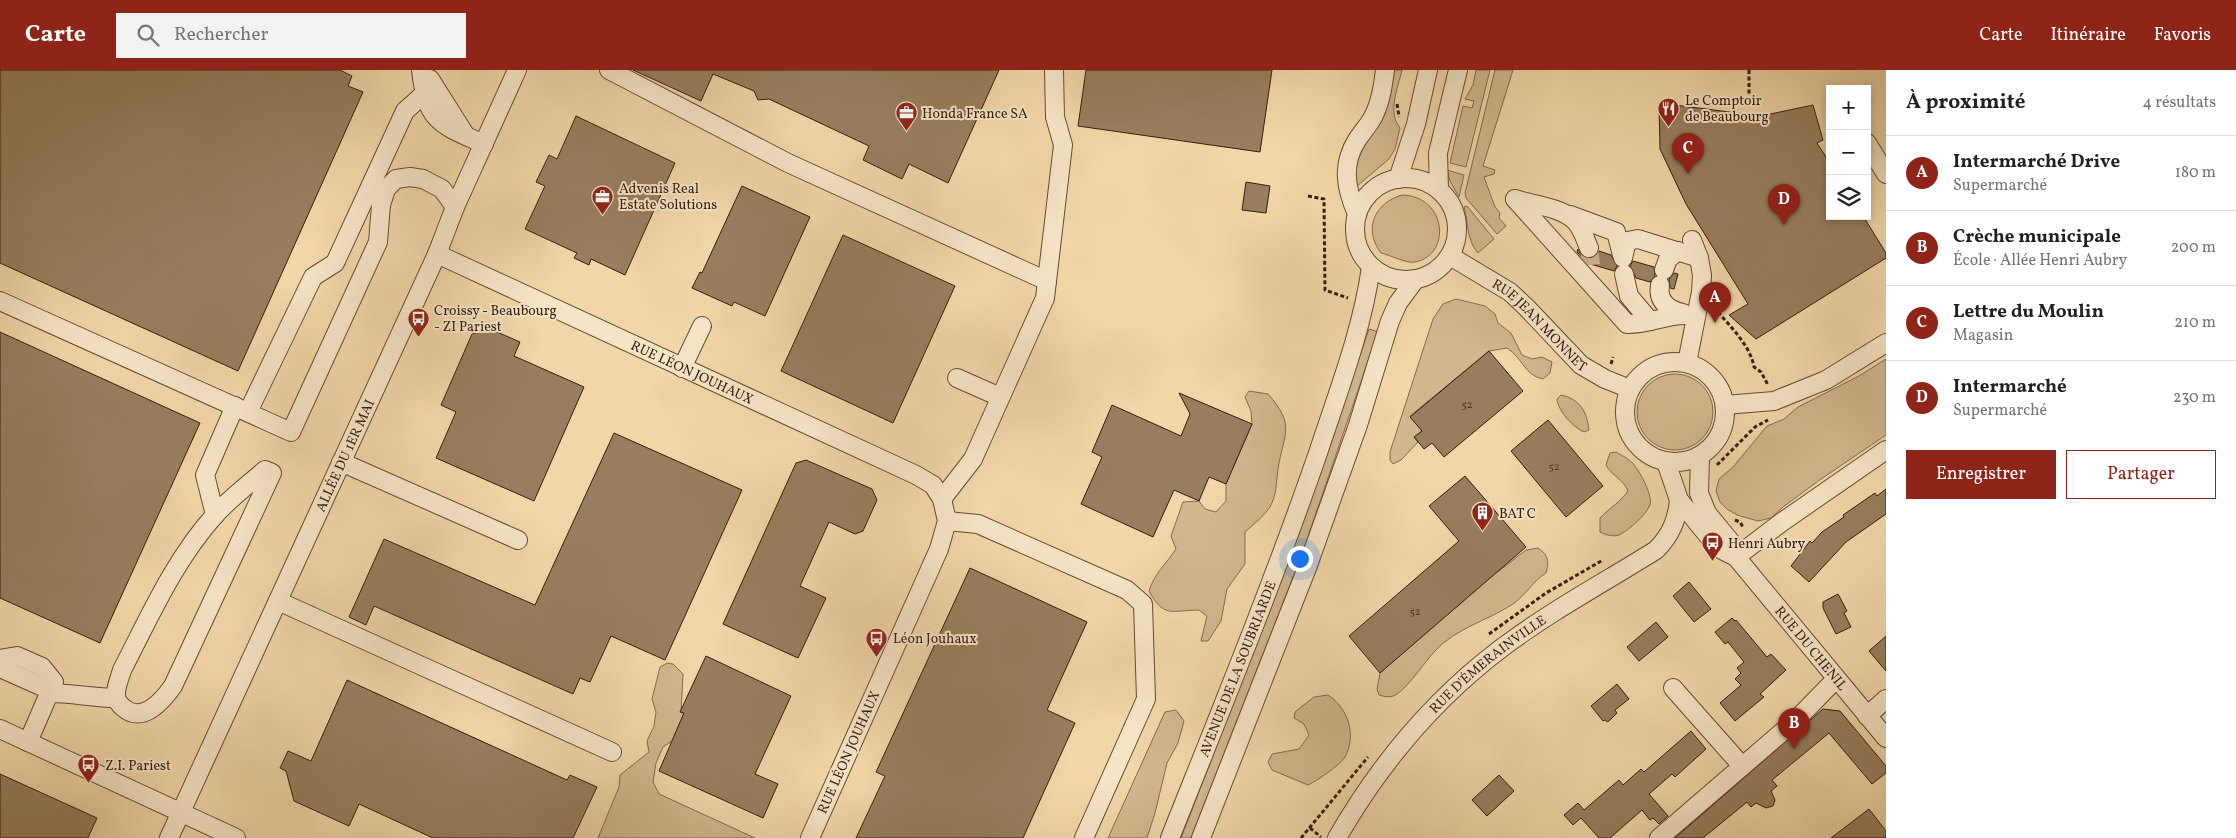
<!DOCTYPE html>
<html lang="fr">
<meta charset="utf-8">
<style>
:root{--surface:#fff;--page:#f2f2f2;--text:#202124;--muted:#757577;--line:#e0e0e0;--accent:#8f2418}
body{margin:0;font-family:Vollkorn,serif;background:var(--page);color:var(--text)}
.controls{position:absolute;right:15px;top:15px;display:grid;overflow:hidden;border-radius:0px;box-shadow:0 2px 8px #0003}
.controls button{width:45px;height:45px;display:grid;place-items:center;padding:0;border:0;border-bottom:1px solid var(--line);background:var(--surface);color:var(--text);font:25px sans-serif}
.you{position:absolute;left:1299px;top:488px;width:18px;height:18px;margin:-12px;border:4px solid #fff;border-radius:50%;background:#1a73e8;box-shadow:0 0 0 8px #1a73e833}
.badge{display:grid;place-items:center;width:32px;height:32px;border-radius:50%;background:var(--accent);color:#fff;font-size:16px;font-weight:700}
.pin{position:absolute;translate:-50% -41px;filter:drop-shadow(0 1px 2px #0008)}
.pin::after{content:'';position:absolute;top:26px;width:18px;height:15px;background:inherit;clip-path:polygon(0 0,100% 0,50% 100%)}
.list{margin:0;padding:0;list-style:none}
h2{display:flex;justify-content:space-between;align-items:center;height:65px;margin:0;padding:0 20px;font-size:21px}
h2 small{font-size:16px;font-weight:400;color:var(--muted)}
.list li{display:grid;grid-template-columns:32px 1fr auto;gap:15px;align-items:center;box-sizing:border-box;height:75px;padding:0 20px;border-top:1px solid var(--line)}
.list b{display:block;font-size:19px;white-space:nowrap}
.list p{margin:0;font-size:16px;white-space:nowrap;color:var(--muted)}
.list em{font-size:16px;font-style:normal;color:var(--muted)}
.actions{display:flex;gap:10px;padding:15px 20px}
.actions a{flex:1;padding:11px 0;border:1px solid var(--accent);border-radius:0px;text-align:center;font-size:18px;color:var(--accent)}
.actions .main{background:var(--accent);color:#fff}
.icon{flex:none;width:28px;height:28px;fill:none;stroke:currentColor;stroke-width:2;stroke-linecap:round;stroke-linejoin:round}
.map{position:relative;flex:none;width:1886px;height:768px;overflow:hidden}
header{display:flex;align-items:center;gap:30px;box-sizing:border-box;height:70px;padding:0 25px;background:var(--accent);color:#fff}
header strong{font-size:24px}
nav{display:flex;gap:28px;margin-inline-start:auto;font-size:18px}
.search{width:350px;height:45px;background:var(--page);display:flex;align-items:center;gap:12px;box-sizing:border-box;padding:0 18px;border-radius:0px;color:var(--muted);font-size:19px}
main{display:flex}
aside{flex:1;background:var(--surface)}
.map>svg:first-child{display:block}
.green{fill:#d1b78e;stroke:#836a4e}
.building{fill:#977e5e;stroke:#351e0e}
.lines{fill:none;stroke-linecap:round;stroke-linejoin:round}
.minor-tunnel{stroke:#cbb189;stroke-width:18;stroke-dasharray:18 9;stroke-linecap:butt}
.minor-casing{stroke:#644c34;stroke-width:20}
.path{stroke:#351e0e;stroke-width:3;stroke-dasharray:4 2.5;stroke-linecap:butt}
.minor{stroke:#f6e4c6;stroke-width:18}
.labels{text-anchor:middle;stroke-width:4;stroke-linejoin:round;paint-order:stroke}
.number-label{font-size:11px;fill:#4e3622}
.poi-label{font-size:14px;fill:#351e0e;stroke:#f6e4c6;text-anchor:start}
.street-label{font-size:14px;fill:#351e0e;stroke:#f6e4c6}
</style>
<header>
<strong>Carte</strong>
<div class="search"><svg class="icon" aria-label="search" viewBox="0 0 24 24"><circle cx="10" cy="10" r="6"/><path d="M15 15l6 6"/></svg>Rechercher</div>
<nav><a>Carte</a><a>Itinéraire</a><a>Favoris</a></nav>
</header>
<main>
<div class="map">
<svg width="1886" height="768" viewBox="0 0 1886 768">
<rect width="100%" height="100%" fill="#f1d6a8"/>
<filter id="stains"><feTurbulence type="fractalNoise" baseFrequency=".004" numOctaves="4"/><feColorMatrix values="0 0 0 0 .2 0 0 0 0 .09 0 0 0 0 .02 0 0 0 .5 -.17"/></filter>
<radialGradient id="worn" r=".72"><stop offset=".6" stop-color="#630" stop-opacity="0"/><stop offset="1" stop-color="#630" stop-opacity=".3"/></radialGradient>
<g class="green">
<path d="M 1390,0 L 1402,0 C 1398,18 1387,42 1400,58 L 1395,79 L 1389,89 L 1356,117 L 1352,91 Z"/>
<polygon points="1476,0 1490,0 1466,97 1450,93 1463,36 1472,38 1474,31 1465,29 1473,15"/>
<polygon points="1495,0 1513,0 1483,96 1495,100 1494,104 1484,107 1495,137 1500,143 1499,148 1506,156 1497,164 1466,128 1465,123"/>
<polygon points="1447,100 1464,105 1459,127 1450,111"/>
<path d="M 1402,125 C 1447,126 1452,185 1415,192 C 1407,194 1390,185 1381,183 C 1363,160 1374,133 1402,125 Z"/>
<path d="M 1467,136 L 1494,169 L 1478,183 C 1466,169 1469,154 1464,137 Z"/>
<path d="M 1456,229 L 1485,236 L 1495,244 L 1498,253 L 1511,263 L 1522,285 L 1532,289 L 1542,287 L 1552,292 L 1550,303 L 1543,309 C 1525,306 1522,287 1507,278 L 1489,281 L 1410,346 L 1422,361 L 1414,367 L 1418,372 L 1401,390 L 1393,394 L 1390,390 L 1390,382 L 1433,249 L 1443,234 Z"/>
<polygon points="1369,259 1378,262 1302,484 1191,768 1181,768 1293,480"/>
<polygon points="1886,289 1886,365 1821,409 1783,437 1771,448 1758,451 1737,445 1727,439 1720,432 1716,421 1719,409 1733,397 1767,356 1784,349 1798,337 1859,306"/>
<circle cx="1675" cy="342" r="38"/>
<path d="M 1249,321 L 1268,324 C 1296,356 1284,362 1278,399 C 1276,413 1277,424 1270,437 C 1264,446 1253,455 1245,462 L 1245,494 L 1227,519 L 1221,551 L 1208,571 L 1201,571 L 1207,546 L 1199,540 C 1172,540 1164,549 1149,521 C 1154,504 1166,494 1176,479 L 1171,466 L 1183,432 L 1199,431 L 1205,439 L 1216,442 L 1226,431 L 1226,414 L 1252,354 L 1251,341 L 1245,327 Z"/>
<path d="M 1561,325 C 1580,329 1587,342 1589,360 L 1584,362 C 1573,357 1558,341 1557,329 Z"/>
<path d="M 1616,382 C 1623,386 1631,390 1635,396 C 1641,404 1653,426 1650,435 C 1646,445 1629,460 1619,465 C 1613,467 1606,465 1600,462 L 1600,448 C 1609,438 1621,432 1628,421 C 1624,410 1611,405 1606,395 L 1610,383 Z"/>
<path d="M 1538,478 C 1549,485 1549,492 1546,503 C 1533,511 1526,525 1513,534 C 1487,551 1456,558 1435,581 C 1424,593 1409,616 1397,624 C 1392,628 1385,627 1379,625 L 1377,619 L 1380,603 L 1491,507 L 1526,480 Z"/>
<polygon points="667,593 673,594 683,604 681,642 684,643 672,671 663,677 656,693 653,712 659,724 755,768 598,768 619,717 620,705 649,682 647,671 654,656 656,642 652,629 660,597"/>
<path d="M 1328,625 C 1348,638 1357,665 1345,687 C 1339,696 1318,710 1308,715 L 1272,700 L 1268,692 L 1272,684 L 1299,679 L 1309,665 L 1304,654 L 1294,648 L 1295,642 L 1314,627 Z"/>
<polygon points="1176,640 1184,651 1178,673 1167,693 1155,743 1147,768 1108,768 1165,642"/>
</g>
<g class="building">
<polygon points="0,0 340,0 352,6 348,16 363,22 238,301 0,193"/>
<polygon points="633,0 999,0 948,113 909,94 902,109 863,90 869,76 769,29 758,30 754,21 713,4 701,31"/>
<polygon points="1086,0 1272,0 1260,82 1078,56"/>
<polygon points="1659,33 1761,46 1813,35 1823,70 1817,73 1830,93 1830,146 1863,146 1886,183 1886,188 1756,269 1729,245 1748,234 1686,134 1660,79"/>
<polygon points="576,46 675,93 625,205 591,189 589,195 574,188 577,183 525,159 545,116 536,112 549,85 557,89"/>
<polygon points="1246,112 1270,116 1266,143 1242,140"/>
<polygon points="742,116 810,147 765,246 734,232 732,236 692,218 700,202 702,203"/>
<polygon points="843,165 955,216 893,353 781,301"/>
<polygon points="1578,179 1582,186 1587,188 1594,188 1599,181 1611,185 1617,196 1614,201 1587,193 1577,182"/>
<polygon points="1633,191 1654,197 1655,206 1650,212 1636,208 1630,196"/>
<polygon points="1674,203 1678,204 1674,219 1670,218 1669,209"/>
<polygon points="488,258 520,272 514,286 584,317 534,431 436,388 456,342 441,335 472,264"/>
<polygon points="0,262 200,353 100,573 0,528"/>
<polygon points="1489,281 1523,321 1444,387 1432,373 1424,379 1414,367 1422,361 1410,347"/>
<polygon points="1179,323 1252,354 1226,414 1209,407 1199,431 1174,420 1153,467 1081,434 1102,387 1092,382 1112,335 1181,366 1190,344"/>
<polygon points="1548,350 1603,416 1566,447 1511,381"/>
<polygon points="614,363 742,420 665,590 611,566 590,612 580,608 573,624 374,536 366,555 349,547 384,469 535,535"/>
<polygon points="806,390 872,419 877,430 863,461 855,464 829,452 800,516 826,528 798,588 723,554 796,393"/>
<polygon points="1465,406 1526,477 1380,603 1349,566 1459,471 1429,436"/>
<polygon points="1886,419 1886,444 1846,472 1809,512 1791,496 1810,471 1812,473 1822,462 1844,447 1843,445 1875,423 1877,426"/>
<polygon points="970,498 1087,552 1047,640 1075,653 1023,768 856,768 885,706 876,702"/>
<polygon points="1689,512 1711,539 1694,552 1673,526"/>
<polygon points="1838,524 1847,541 1844,543 1851,557 1836,564 1823,538 1823,532"/>
<polygon points="1732,548 1735,551 1736,550 1767,587 1771,584 1786,600 1760,624 1764,627 1735,651 1720,633 1741,615 1735,609 1741,603 1737,598 1744,592 1728,572 1725,574 1715,562"/>
<polygon points="1656,552 1668,567 1639,591 1627,577"/>
<polygon points="1886,566 1886,601 1869,581"/>
<polygon points="706,586 791,626 755,704 778,714 763,748 659,701 684,643 680,642"/>
<polygon points="347,610 567,710 570,705 597,717 573,768 433,768 359,734 349,756 294,731 286,701 280,698 288,681 311,691"/>
<polygon points="1617,614 1629,629 1615,640 1617,643 1608,652 1605,650 1603,651 1591,636"/>
<polygon points="1823,639 1840,641 1886,696 1886,703 1872,714 1829,663 1772,710 1777,716 1771,721 1775,730 1773,736 1766,738 1756,733 1751,737 1747,732 1703,768 1675,768"/>
<polygon points="1691,661 1706,679 1675,707 1672,704 1649,724 1668,746 1659,754 1653,748 1650,750 1642,740 1610,768 1599,768 1581,748 1573,755 1564,745 1578,733 1584,740 1619,710 1623,715 1641,699 1644,702"/>
<polygon points="0,704 97,748 88,768 0,768"/>
<polygon points="1499,705 1514,721 1487,746 1472,730"/>
<polygon points="1869,739 1886,761 1886,768 1831,768"/>
</g>
<g class="lines">
<polyline class="minor-tunnel" points="1589,178 1591,195"/>
<defs>
<g id="minor">
<path d="M 421,0 C 427,52 439,54 484,74"/>
<polyline points="609,0 788,93 1047,211"/>
<polyline points="430,9 466,66"/>
<polyline points="1867,73 1886,104"/>
<circle cx="1406" cy="159" r="51"/>
<polyline points="1398,109 1416,54 1428,0"/>
<polyline points="1439,120 1438,83 1458,0"/>
<path d="M 1515,129 L 1627,254 C 1651,255 1672,241 1695,246"/>
<path d="M 1515,129 C 1533,135 1560,137 1574,150 C 1582,157 1585,169 1589,178"/>
<path d="M 1357,144 C 1346,119 1341,95 1357,70 C 1362,62 1370,54 1374,45 C 1381,31 1383,15 1385,0"/>
<polyline points="1570,145 1616,162 1622,185"/>
<path id="s1" d="M 437,184 L 916,405 L 933,415 L 942,429 L 947,451 L 939,479 L 810,768"/>
<path id="s2" d="M 1450,186 L 1510,222 L 1527,238 L 1581,295 L 1605,309 L 1630,319"/>
<polyline points="1623,188 1627,171 1638,169 1699,188"/>
<polyline points="1664,200 1668,189 1678,181"/>
<polyline points="1624,204 1629,226 1650,251"/>
<path d="M 1660,215 C 1657,231 1668,240 1683,243"/>
<polyline points="0,231 291,362 378,172 381,135 386,119 396,109 410,107 423,109 442,119 455,137"/>
<circle cx="1675" cy="342" r="50"/>
<polyline points="1687,293 1701,222 1702,205 1699,188 1692,170"/>
<polyline points="682,298 702,256"/>
<polyline points="957,308 1000,327"/>
<polyline points="1725,335 1774,331 1826,310 1886,273"/>
<polyline points="248,342 313,207 335,193 405,41 424,24 436,19"/>
<path id="s3" d="M 1700,386 L 1699,423 L 1707,443 L 1730,471 L 1736,487 L 1886,668"/>
<polyline points="341,392 518,470"/>
<polyline points="1666,392 1679,430 1718,478 1736,487"/>
<path d="M 265,400 L 272,403 L 173,616 C 163,630 144,653 125,639 C 121,636 117,632 116,627 C 115,617 120,608 122,600 C 150,546 174,491 214,446 C 229,429 248,415 265,400 Z"/>
<polyline points="942,429 973,389 1045,228 1063,75 1055,47 1054,0"/>
<polyline points="215,445 205,405 235,336"/>
<polyline points="947,451 978,454 1127,520 1143,534 1146,629 1084,768"/>
<polyline points="1736,487 1782,452 1886,380"/>
<polyline points="278,531 612,682"/>
<polyline points="0,589 17,586 42,597 54,612 28,672"/>
<path d="M 0,598 L 43,617 L 50,623 C 72,623 94,628 116,628"/>
<polyline points="1673,618 1742,696"/>
<polyline points="1867,646 1886,629"/>
<polyline points="0,659 236,768"/>
<path id="s4" d="M 169,768 L 437,184 L 455,137 L 517,0"/>
<path id="s5" d="M 1170,768 C 1221,640 1273,513 1318,383 C 1338,322 1362,261 1371,197"/>
<polyline points="1201,768 1307,498 1358,355 1390,251 1398,233 1415,210"/>
<path id="s6" d="M 1337,768 C 1379,695 1435,628 1503,577 C 1551,541 1605,512 1656,480 C 1671,465 1677,450 1679,430"/>
<polyline points="1659,768 1795,651 1836,609"/>
</g>
</defs>
<use href="#minor" class="minor-casing"/>
<g class="path">
<polyline points="1749,0 1749,24"/>
<polyline points="1397,34 1399,47"/>
<polyline points="1308,126 1324,129 1325,220 1348,228"/>
<path d="M 1714,237 C 1729,256 1750,274 1754,297 L 1761,302 L 1768,315"/>
<polyline points="1611,294 1613,287"/>
<polyline points="1717,395 1755,357 1768,350"/>
<polyline points="1735,450 1740,452 1743,457"/>
<polyline points="1489,564 1546,523 1603,490"/>
<polyline points="1310,758 1321,767"/>
<polyline points="1301,768 1368,687"/>
</g>
<use href="#minor" class="minor"/>
</g>
<defs>
<symbol id="restaurant-pin" viewBox="-11 -11 22 30"><path d="M0 17L-7.5 6A9.5 9.5 0 1 1 7.5 6Z" fill="#8f2418" stroke="#f6e4c6"/><path d="M-5-6h1v4h1v-4h1v4h1v-4h1v5L-1.5 .5V6h-2V.5L-5-1ZM5-6V6H3V1.5H1.5Q1.5-4 5-6Z" fill="#fff"/></symbol>
<symbol id="office-pin" viewBox="-11 -11 22 30"><path d="M0 17L-7.5 6A9.5 9.5 0 1 1 7.5 6Z" fill="#8f2418" stroke="#f6e4c6"/><path d="M-6-3h4V-5.5h4V-3h4V5H-6ZM-1-4.5V-3h2v-1.5ZM-6 0V1H6V0Z" fill="#fff"/></symbol>
<symbol id="bus-pin" viewBox="-11 -11 22 30"><path d="M0 17L-7.5 6A9.5 9.5 0 1 1 7.5 6Z" fill="#8f2418" stroke="#f6e4c6"/><path d="M-5-6H5V4H4V6H2V4H-2V6H-4V4H-5ZM-3.5-4V0h7V-4ZM-3.5 1.2v1.5H-2V1.2ZM2 1.2v1.5H3.5V1.2Z" fill="#fff"/></symbol>
<symbol id="building-pin" viewBox="-11 -11 22 30"><path d="M0 17L-7.5 6A9.5 9.5 0 1 1 7.5 6Z" fill="#8f2418" stroke="#f6e4c6"/><path d="M-4-6H4V6H1V3H-1V6H-4ZM-2.5-4.3h1.7v1.8h-1.7ZM.8-4.3h1.7v1.8H.8ZM-2.5-1h1.7V.8h-1.7ZM.8-1h1.7V.8H.8Z" fill="#fff"/></symbol>
</defs>
<g fill-rule="evenodd">
<use href="#restaurant-pin" x="1656" y="26" width="25" height="34"/>
<use href="#office-pin" x="894" y="30" width="25" height="34"/>
<use href="#office-pin" x="590" y="114" width="25" height="34"/>
<use href="#bus-pin" x="406" y="236" width="25" height="34"/>
<use href="#building-pin" x="1470" y="430" width="25" height="34"/>
<use href="#bus-pin" x="1700" y="460" width="25" height="34"/>
<use href="#bus-pin" x="864" y="556" width="25" height="34"/>
<use href="#bus-pin" x="76" y="682" width="25" height="34"/>
</g>
<g class="labels">
<g class="number-label">
<text x="1467" y="338">52</text>
<text x="1554" y="400">52</text>
<text x="1415" y="545">52</text>
</g>
<g class="poi-label">
<text x="1685" y="35">Le Comptoir<tspan x="1685" dy="16">de Beaubourg</tspan></text>
<text x="922" y="48">Honda France SA</text>
<text x="619" y="123">Advenis Real<tspan x="619" dy="16">Estate Solutions</tspan></text>
<text x="434" y="245">Croissy - Beaubourg<tspan x="434" dy="16">- ZI Pariest</tspan></text>
<text x="1499" y="448">BAT C</text>
<text x="1728" y="478">Henri Aubry</text>
<text x="893" y="573">Léon Jouhaux</text>
<text x="105" y="700">Z.I. Pariest</text>
</g>
<g class="street-label">
<text dy="5" stroke="none"><textPath href="#s2" startOffset="114">RUE JEAN MONNET</textPath></text>
<text dy="5" stroke="none"><textPath href="#s1" startOffset="281">RUE LÉON JOUHAUX</textPath></text>
<text dy="5" stroke="none"><textPath href="#s4" startOffset="421">ALLÉE DU 1ER MAI</textPath></text>
<text dy="5" stroke="none"><textPath href="#s3" startOffset="230">RUE DU CHENIL</textPath></text>
<text dy="5" stroke="none"><textPath href="#s6" startOffset="232">RUE D'ÉMERAINVILLE</textPath></text>
<text dy="5" stroke="none"><textPath href="#s5" startOffset="182">AVENUE DE LA SOUBRIARDE</textPath></text>
<text transform="translate(848 682) rotate(-66)" y="5">RUE LÉON JOUHAUX</text>
</g>
</g>
<rect width="100%" height="100%" filter="url(#stains)"/>
<rect width="100%" height="100%" fill="url(#worn)"/>
</svg>
<div class="controls">
<button>+</button>
<button>−</button>
<button><svg class="icon" aria-label="layers" viewBox="0 0 24 24"><path d="M12 4l9 5-9 5-9-5zM3 14l9 5 9-5"/></svg></button>
</div>
<div class="you"></div>
<div class="pin badge" style="left:1715px;top:253px">A</div>
<div class="pin badge" style="left:1794px;top:679px">B</div>
<div class="pin badge" style="left:1688px;top:104px">C</div>
<div class="pin badge" style="left:1784px;top:155px">D</div>
</div>
<aside>
<h2>À proximité<small>4 résultats</small></h2>
<ul class="list">
<li><span class="badge">A</span><div><b>Intermarché Drive</b><p>Supermarché</p></div><em>180 m</em></li>
<li><span class="badge">B</span><div><b>Crèche municipale</b><p>École · Allée Henri Aubry</p></div><em>200 m</em></li>
<li><span class="badge">C</span><div><b>Lettre du Moulin</b><p>Magasin</p></div><em>210 m</em></li>
<li><span class="badge">D</span><div><b>Intermarché</b><p>Supermarché</p></div><em>230 m</em></li>
</ul>
<div class="actions"><a class="main">Enregistrer</a><a>Partager</a></div>
</aside>
</main>
